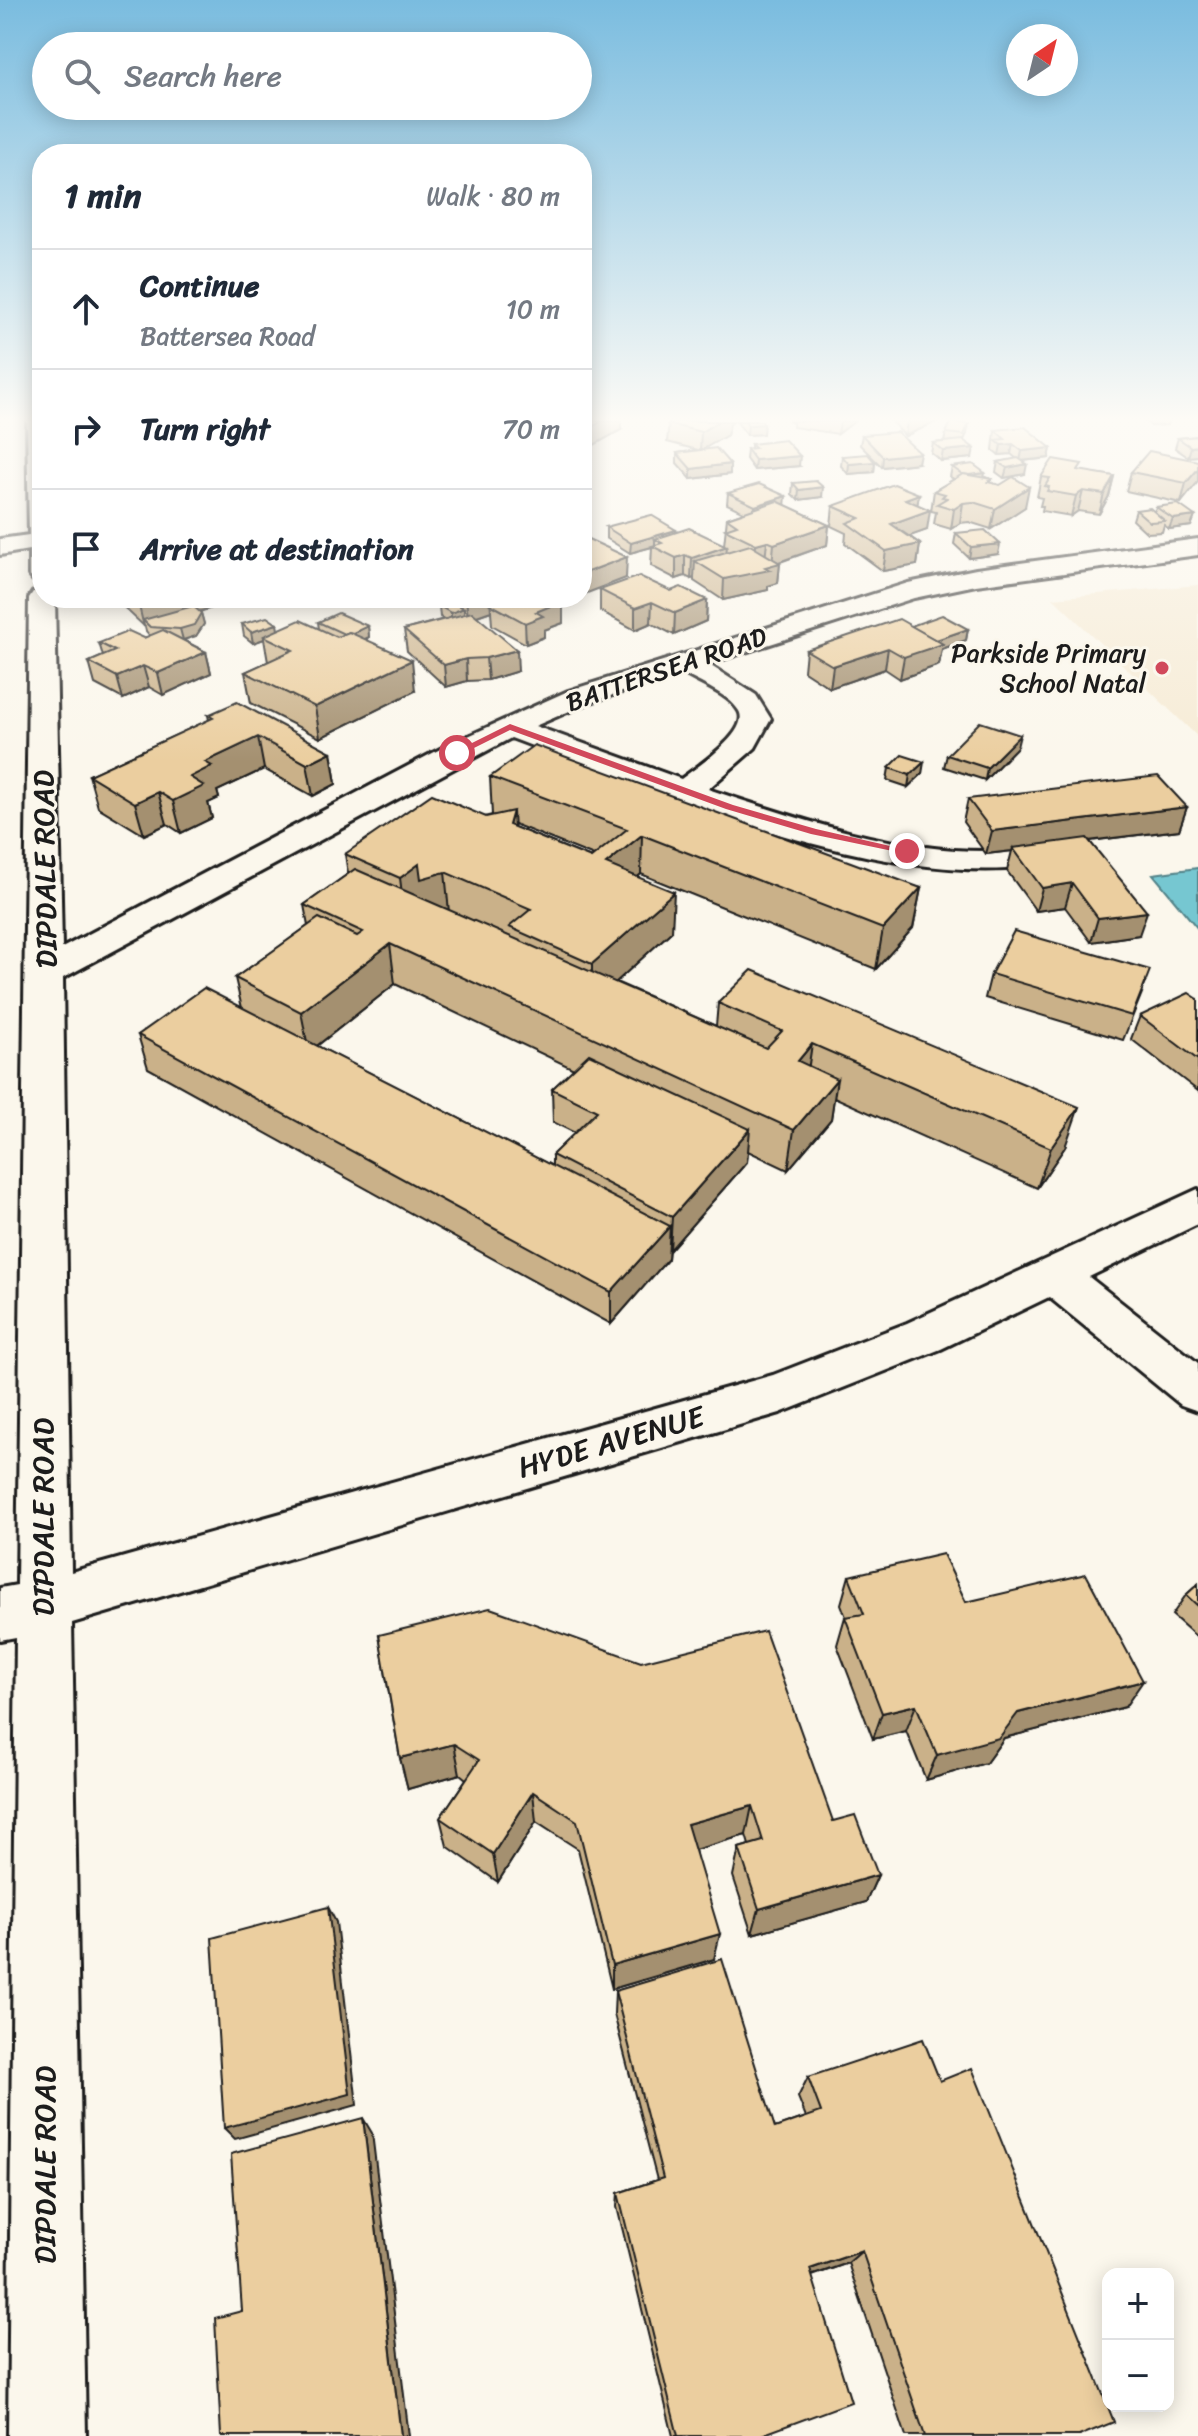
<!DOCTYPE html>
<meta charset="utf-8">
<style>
:root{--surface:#fff;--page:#f6f6f7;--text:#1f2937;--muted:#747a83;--line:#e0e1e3}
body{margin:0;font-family:Sriracha,sans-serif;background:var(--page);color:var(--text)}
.controls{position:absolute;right:24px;bottom:24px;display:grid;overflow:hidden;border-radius:16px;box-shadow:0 4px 20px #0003}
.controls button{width:72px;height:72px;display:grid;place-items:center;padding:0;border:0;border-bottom:2px solid var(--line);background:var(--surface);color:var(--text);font:40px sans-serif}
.compass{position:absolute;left:1006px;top:24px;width:72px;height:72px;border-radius:50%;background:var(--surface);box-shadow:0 4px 20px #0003;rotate:35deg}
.stop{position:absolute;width:24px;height:24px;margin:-18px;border:6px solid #d1495b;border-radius:50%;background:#fff}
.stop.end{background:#d1495b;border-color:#fff;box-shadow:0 2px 8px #0008}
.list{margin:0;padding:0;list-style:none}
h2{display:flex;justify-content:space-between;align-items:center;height:104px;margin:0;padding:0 32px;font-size:34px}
h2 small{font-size:26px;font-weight:400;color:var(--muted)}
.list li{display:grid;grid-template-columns:52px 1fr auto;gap:24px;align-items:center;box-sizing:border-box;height:120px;padding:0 32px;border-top:2px solid var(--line)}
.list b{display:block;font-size:30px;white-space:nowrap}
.list p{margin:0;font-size:26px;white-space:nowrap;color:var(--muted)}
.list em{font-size:26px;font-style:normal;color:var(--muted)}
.icon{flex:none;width:44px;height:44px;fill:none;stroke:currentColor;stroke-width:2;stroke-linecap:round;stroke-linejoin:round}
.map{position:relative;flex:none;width:1198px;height:2436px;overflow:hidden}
.search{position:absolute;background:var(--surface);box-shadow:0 4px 20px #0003;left:32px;top:32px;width:560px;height:88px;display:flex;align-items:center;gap:20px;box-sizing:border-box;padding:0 28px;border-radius:44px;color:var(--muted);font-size:30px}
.panel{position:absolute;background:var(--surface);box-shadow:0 4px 20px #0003;left:32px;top:144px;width:560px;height:464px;border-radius:32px}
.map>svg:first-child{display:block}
.built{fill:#f6ebd5}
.water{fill:#76c7d1;stroke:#528389;stroke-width:2}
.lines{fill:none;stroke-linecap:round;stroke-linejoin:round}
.minor-casing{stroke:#1c1c1c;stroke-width:6}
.minor{fill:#fbf7ec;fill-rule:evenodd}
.wall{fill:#cab189;stroke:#1c1c1c;stroke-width:2;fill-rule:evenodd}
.shaded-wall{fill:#a4906f;stroke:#1c1c1c;stroke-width:2}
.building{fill:#ebce9f;stroke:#1c1c1c;stroke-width:2}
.route{fill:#d1495b}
.poi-dot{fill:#d1495b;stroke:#fbf7ec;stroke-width:3}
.labels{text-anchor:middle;stroke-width:6;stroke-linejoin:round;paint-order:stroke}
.far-poi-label{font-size:26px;fill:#1c1c1c;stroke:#fbf7ec;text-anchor:end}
.far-street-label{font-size:26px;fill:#1c1c1c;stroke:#fbf7ec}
.street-label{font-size:30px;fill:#1c1c1c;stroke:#fbf7ec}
</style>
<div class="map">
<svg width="1198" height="2436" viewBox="0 0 1198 2436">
<rect width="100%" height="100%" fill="#fbf7ec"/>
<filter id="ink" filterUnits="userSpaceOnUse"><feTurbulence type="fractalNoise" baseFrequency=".0125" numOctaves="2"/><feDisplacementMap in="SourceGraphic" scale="16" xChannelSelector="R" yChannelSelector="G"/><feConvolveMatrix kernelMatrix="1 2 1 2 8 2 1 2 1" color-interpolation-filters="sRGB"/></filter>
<g filter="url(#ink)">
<polygon class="built" points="1198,585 1198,737 1053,598"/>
<polygon class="water" points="1198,868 1198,929 1153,874"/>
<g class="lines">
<defs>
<g id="minor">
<polygon points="27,421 42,421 42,583 33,580 29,575 29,550 0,555 0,539 29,535"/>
<path d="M 1198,539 L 1198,555 L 976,585 L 914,598 L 708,664 L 756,695 L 771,719 L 755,748 L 708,789 C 796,818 891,851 984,851 C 1009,851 1034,846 1058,843 L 1070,846 L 1075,853 L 1070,860 C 903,902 668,796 511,738 L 63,978 L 71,1572 L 773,1375 L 907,1323 L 1198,1189 L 1198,1224 L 1089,1277 L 1198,1363 L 1198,1411 L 1181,1405 L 1049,1297 L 941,1349 L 780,1413 L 72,1623 L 86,2436 L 8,2436 L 16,1637 L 0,1640 L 0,1588 L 17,1585 L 29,598 L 33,592 L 42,590 L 42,598 L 55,598 L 62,948 L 446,746 L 568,691 L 908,583 L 976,569 ZM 682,673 C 699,683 729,694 739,711 C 751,732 695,768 681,779 L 535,726 L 588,703 Z"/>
</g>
</defs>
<use href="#minor" class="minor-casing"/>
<use href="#minor" class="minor"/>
</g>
<g class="wall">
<polygon points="582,421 621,430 583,451 582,450"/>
<polygon points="669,421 734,421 730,424 727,435 701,450 730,464 730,474 691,479 677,463 677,453 698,450 667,442"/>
<polygon points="736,421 762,421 763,434 747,435"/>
<polygon points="788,421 855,421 838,434 793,427 793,423"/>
<polygon points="891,421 938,421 905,436"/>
<polygon points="1145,421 1168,421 1167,425 1151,426"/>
<polygon points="969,424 967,434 964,440 972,458 941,461 931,453 933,443 944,442 946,433"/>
<polygon points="995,430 1051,448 1049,458 1022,461 1025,474 1004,478 996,472 998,462 1017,459 1011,454 999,455 993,450"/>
<polygon points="862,435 918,463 882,467 860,445"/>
<polygon points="1198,436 1188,457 1175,448 1178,438"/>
<polygon points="751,444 799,466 754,470 746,459 747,449 751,448"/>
<polygon points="842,456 875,462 874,472 848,474 841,466"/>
<polygon points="1198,461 1181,503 1126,491 1131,472"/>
<polygon points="952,467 992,479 991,482 1025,507 991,529 969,522 960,523 951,529 934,524 936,512 931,511 934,491 954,479 950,477"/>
<polygon points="1080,471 1114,476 1109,496 1099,514 1078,511 1071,516 1042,511 1043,506 1040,506 1042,498 1037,497 1041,477"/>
<polygon points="793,483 822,497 798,500 792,494"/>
<polygon points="728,493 785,505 829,525 827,545 780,562 778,583 768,586 768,590 723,600 694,581 694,578 691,579 685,576 676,579 651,566 652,547 630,553 606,538 606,527 676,532 724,545 727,518 744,512 727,504"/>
<polygon points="919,494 917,504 927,530 909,536 920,544 917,565 883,571 845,543 846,533 831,526 833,506"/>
<polygon points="1156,507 1195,516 1191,526 1169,529 1164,525 1162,532 1147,533 1133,520 1136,510 1154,512"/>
<polygon points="956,533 998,554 969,558 954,544"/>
<polygon points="600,590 671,591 707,600 706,621 674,635 651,623 635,630 600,611"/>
<polygon points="114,598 224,598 225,604 199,612 201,613 204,624 196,636 183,640 206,652 211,673 163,695 149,687 123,699 95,684 89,662 103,656 99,643 144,638 150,636 146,631 145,627"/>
<polygon points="448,598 561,598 563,623 544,630 544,637 526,644 492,625 491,611 477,616 518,671 488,680 467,681 446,687 407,651 404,630 444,619 440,617 439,606 448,603"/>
<polygon points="318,622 368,626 369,637 366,639 415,691 320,738 251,703 245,672 268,662 264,639 253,643 244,636 242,624 278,630 319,629"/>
<polygon points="911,626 968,629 966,640 942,649 939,665 900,679 885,669 830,688 804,671 806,650"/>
<polygon points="208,715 331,752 336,784 313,796 264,769 217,791 219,798 208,803 212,818 181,833 167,824 144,835 98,807 89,775 209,720"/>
<polygon points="1017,747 985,780 944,767 947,755"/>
<polygon points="889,768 922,774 908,787 887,780"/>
<path d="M 490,777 L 921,888 L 913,928 L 876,969 L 641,874 L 638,877 L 672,931 L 616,982 L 716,1026 L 718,1003 L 1065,1147 L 1037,1188 L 834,1097 L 831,1119 L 788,1170 L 748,1151 L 747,1162 L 670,1250 L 669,1249 L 668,1259 L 611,1324 L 148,1068 L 138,1035 L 242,1008 L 235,978 L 308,926 L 304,905 L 348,874 L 345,854 L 492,815 ZM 514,824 L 594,856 L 591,858 L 514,827 ZM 395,984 L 574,1069 L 552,1089 L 553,1122 L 575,1133 L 552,1155 L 552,1166 L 317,1046 Z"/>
<polygon points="968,799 1187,807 1179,830 1090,841 1139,935 1091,942 1065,907 1036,911 1007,871 1012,851 986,854 963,822"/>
<polygon points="991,974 1142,993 1123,1040 985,998"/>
<polygon points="1198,999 1198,1091 1131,1039 1140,1016"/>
<polygon points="849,1576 966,1602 1125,1707 1004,1738 986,1763 926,1780 906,1731 873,1739 837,1645 845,1617 846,1617 841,1604"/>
<polygon points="1198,1584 1198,1638 1172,1615 1186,1595"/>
<polygon points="379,1635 833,1821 878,1875 866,1902 752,1934 733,1876 739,1848 749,1845 746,1835 695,1849 714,1959 612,1989 578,1849 536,1822 498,1882 447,1846 440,1818 466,1779 460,1774 408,1789 400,1758"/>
<polygon points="615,1991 775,2128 806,2117 798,2097 808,2077 1079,2436 906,2436 848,2263 812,2276 759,2436 673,2436 617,2207 618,2193 657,2180 614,2014"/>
</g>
<g class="shaded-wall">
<polygon points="602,421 621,421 621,430 583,451 583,432"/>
<polygon points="719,421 734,421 730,424 727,435 700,451 701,432"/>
<polygon points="840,421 855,421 838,434"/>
<polygon points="907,421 938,421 905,436"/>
<polygon points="764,424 763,434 747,435 748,425"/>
<polygon points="1013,444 1011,454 999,455 1001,445"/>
<polygon points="1198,446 1198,456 1188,457 1191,447"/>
<polygon points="974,448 972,458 941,461 943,451"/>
<polygon points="1051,448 1049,458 1020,461 1022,451"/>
<polygon points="920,453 918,463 882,467 883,457"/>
<polygon points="800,456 799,466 754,470 755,460"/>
<polygon points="875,462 874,472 848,474 849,464"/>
<polygon points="730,464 730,474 691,479 691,469"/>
<polygon points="1027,464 1025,474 1004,478 1007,468"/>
<polygon points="1198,469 1198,482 1181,503 1186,483"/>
<polygon points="985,473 983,483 964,476"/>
<polygon points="1114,476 1109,496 1099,514 1104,494"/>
<polygon points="823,487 822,497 798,500 799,490"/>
<polygon points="1029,487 1025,507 991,529 995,509"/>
<polygon points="1083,491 1078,511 1071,516 1076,496"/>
<polygon points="919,494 916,514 905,499"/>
<polygon points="786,496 785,507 754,517 755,506"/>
<polygon points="963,503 960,523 951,529 954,509"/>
<polygon points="930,510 927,530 888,544 891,524"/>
<polygon points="1195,516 1191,526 1169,529 1173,519"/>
<polygon points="829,525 827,545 773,564 780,563 778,583 768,586 768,590 723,600 724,579 772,565 774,544"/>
<polygon points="676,530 676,541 662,543 655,539 655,546 630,553 631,543"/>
<polygon points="767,541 765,561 755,565 756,544"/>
<polygon points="920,544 917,565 883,571 886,551"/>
<polygon points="1000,544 998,554 969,558 971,547"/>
<polygon points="727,546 725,566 695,561 694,578 691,579 692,558"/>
<polygon points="685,555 685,576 676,579 676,558"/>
<polygon points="627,557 626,578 582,595 582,574"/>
<polygon points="168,598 224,598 225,604 149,626 143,620 144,627 139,606"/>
<polygon points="466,598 490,598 491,611 468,619"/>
<polygon points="545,598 561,598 563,601 563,623 544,630 544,637 526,644 525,623 536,612"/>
<polygon points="707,600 706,621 674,635 675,613"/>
<polygon points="652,602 651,623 635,630 635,608"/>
<polygon points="464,608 464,619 451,624 451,613"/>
<polygon points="201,613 204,624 196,636 183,640 180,629"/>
<polygon points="277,624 279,635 264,636 264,639 253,643 251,632"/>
<polygon points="368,626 369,637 349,647 348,636"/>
<polygon points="968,629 966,640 942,649 939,665 900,679 904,657 927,643"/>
<polygon points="888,648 885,669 830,688 833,666"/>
<polygon points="517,650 518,671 488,680 486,658"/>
<polygon points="206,652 211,673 163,695 158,673"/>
<polygon points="466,659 467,681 446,687 444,665"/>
<polygon points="412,660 415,691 320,738 315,707"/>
<polygon points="143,666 149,687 123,699 117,677"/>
<polygon points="1020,735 1017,747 985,780 987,768"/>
<polygon points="258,737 264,769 217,791 219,798 208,803 212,818 181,833 173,801 190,777 205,762"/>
<polygon points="331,752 336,784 313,796 307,764"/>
<polygon points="924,762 922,774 908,787 910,775"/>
<polygon points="158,792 167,824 144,835 135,803"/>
<polygon points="1187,807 1179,830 1014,850 1013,848 1012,851 986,854 992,831"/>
<polygon points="513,811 515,850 509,825"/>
<polygon points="642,835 641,874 606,904 606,864"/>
<polygon points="419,864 445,872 449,912 405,918 400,878"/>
<polygon points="1072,883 1065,907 1036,911 1042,888"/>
<polygon points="921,888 913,928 876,969 883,929"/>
<polygon points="674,892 672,931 592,1004 592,964"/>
<polygon points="1147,912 1139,935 1091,942 1098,918"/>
<polygon points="390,944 395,984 309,1052 301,1012"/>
<polygon points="812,1044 806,1084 798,1061"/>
<polygon points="837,1079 831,1119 788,1170 794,1130"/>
<polygon points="1079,1107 1065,1147 1037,1188 1051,1148"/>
<polygon points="750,1129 747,1162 670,1250 672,1217"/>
<polygon points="670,1226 668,1259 611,1324 611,1292"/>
<polygon points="1143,1681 1125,1707 1004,1738 986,1763 926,1780 937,1755 1018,1713"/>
<polygon points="916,1705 906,1731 873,1739 882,1713"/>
<polygon points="454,1744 460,1774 408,1789 400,1758"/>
<polygon points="533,1792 536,1822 498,1882 493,1854"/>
<polygon points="752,1806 746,1835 684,1853 687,1824"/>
<polygon points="878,1875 866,1902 752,1934 759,1909"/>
<polygon points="328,1907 336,1922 357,2105 235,2139 224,2128"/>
<polygon points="720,1934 714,1959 612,1989 612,1965"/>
<polygon points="363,2118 372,2133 409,2436 401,2436"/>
<polygon points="862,2251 848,2263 799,2280 810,2269"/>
</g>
<g class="building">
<polygon points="582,421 602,421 583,432 582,431"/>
<polygon points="672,421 719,421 701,432 668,424"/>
<polygon points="745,421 762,421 764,424 748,425"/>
<polygon points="951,422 969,424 964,435 946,433"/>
<polygon points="1025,427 1051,448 1022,451 1013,444 1001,445 995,440 1005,439 995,430"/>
<polygon points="897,432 920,453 883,457 862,435"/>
<polygon points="1198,436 1198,446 1191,447 1178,438"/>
<polygon points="785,440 800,456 755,460 747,449 755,448 751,444"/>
<polygon points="963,440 974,448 943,451 933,443"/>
<polygon points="716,448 730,464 691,469 677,453"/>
<polygon points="1149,451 1198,461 1198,469 1186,483 1131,472"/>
<polygon points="868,454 875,462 849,464 842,456"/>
<polygon points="1018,458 1027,464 1007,468 998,462"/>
<polygon points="1053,459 1082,464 1078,470 1114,476 1104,494 1083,491 1076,496 1047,491 1049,487 1045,486 1050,478 1041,477"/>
<polygon points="973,464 985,473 969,475 962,474 952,467"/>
<polygon points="963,474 992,479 988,482 1000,485 1013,477 1029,487 995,509 973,502 963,503 954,509 937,504 947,498 942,497 945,494 934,491"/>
<polygon points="816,481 823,487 799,490 793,483"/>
<polygon points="759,484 786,496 755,506 728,493"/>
<polygon points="894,484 919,494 905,499 930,510 891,524 920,544 886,551 847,523 860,518 833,506"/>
<polygon points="777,501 829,525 774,544 767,541 756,544 725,529 737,525 727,518"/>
<polygon points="1178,504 1195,516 1173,519 1156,507"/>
<polygon points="1150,508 1165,521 1150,522 1136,510"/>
<polygon points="651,515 676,530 631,543 606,527"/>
<polygon points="689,528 727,546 692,558 685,555 676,558 652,546 662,543 655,539"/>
<polygon points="985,530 1000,544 971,547 956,533"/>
<polygon points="586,538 627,557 582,574 582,539"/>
<polygon points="750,545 780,563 765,567 770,570 724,579 695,561"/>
<polygon points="639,576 671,591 681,587 707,600 675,613 652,602 635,608 600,590"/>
<polygon points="130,598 168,598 139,606"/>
<polygon points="504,598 556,598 563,601 536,612 543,616 525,623 490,604"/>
<polygon points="452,602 464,608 451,613 439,606"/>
<polygon points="193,606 201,613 194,625 180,629 150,627 143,620"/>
<polygon points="472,612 517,650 486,658 466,659 444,665 404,630"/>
<polygon points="338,613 368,626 353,633 349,632 344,634 318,622"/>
<polygon points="942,615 968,629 936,640 911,626"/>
<polygon points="267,617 277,624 251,632 242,624"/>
<polygon points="899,619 943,644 904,657 888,648 833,666 806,650"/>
<polygon points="300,620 337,637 349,632 412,660 315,707 245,672 293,650 264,636"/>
<polygon points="163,630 206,652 158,673 143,666 117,677 89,662 115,651 99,643 129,631 144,638"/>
<polygon points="237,702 331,752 307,764 258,737 205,762 212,766 190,777 204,786 173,801 158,792 135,803 89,775 213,718 208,715"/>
<polygon points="980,722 1020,735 987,768 947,755"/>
<polygon points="534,745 921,888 883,929 642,835 606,864 674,892 592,964 509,927 531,909 445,872 421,879 419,864 400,878 345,854 432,794 486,817 513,811 509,825 591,858 627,829 490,777"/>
<polygon points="902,755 924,762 910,775 889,768"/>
<polygon points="1158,776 1187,807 992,831 968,799"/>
<polygon points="1087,838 1147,912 1098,918 1072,883 1042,888 1013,848"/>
<polygon points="355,869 766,1048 782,1031 718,1003 752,970 1079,1107 1051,1148 812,1044 798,1061 837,1079 794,1130 390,944 301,1012 235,978 319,918 357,936 363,932 304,905"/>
<polygon points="1014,931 1150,970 1132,1016 991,974"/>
<polygon points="204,988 670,1226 611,1292 138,1035"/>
<polygon points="1189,993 1198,999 1198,1060 1140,1016"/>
<polygon points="589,1054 750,1129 672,1217 552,1155 597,1111 552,1089"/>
<polygon points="943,1554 966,1602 1086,1574 1143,1681 1018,1713 999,1738 937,1755 916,1705 882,1713 845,1617 864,1614 849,1576"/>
<polygon points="1198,1584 1198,1606 1186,1595"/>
<polygon points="490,1608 641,1662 765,1631 833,1821 855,1815 878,1875 759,1909 739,1848 763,1841 752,1806 687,1824 720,1934 612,1965 577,1821 533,1792 493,1854 440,1818 479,1760 454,1744 400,1758 379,1635"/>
<polygon points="328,1907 350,2094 224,2128 212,1938"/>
<polygon points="722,1959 775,2128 821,2112 808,2077 923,2039 940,2081 972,2068 1114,2422 1079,2436 925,2436 862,2251 810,2269 851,2402 759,2436 678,2436 618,2193 663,2178 615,1991"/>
<polygon points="363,2118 401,2436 221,2436 215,2318 242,2311 231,2154"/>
</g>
</g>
<linearGradient id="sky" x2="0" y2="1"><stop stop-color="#7abcdf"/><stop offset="0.55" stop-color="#fdfbf6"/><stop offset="1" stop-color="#fdfbf6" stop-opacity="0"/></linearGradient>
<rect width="1198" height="762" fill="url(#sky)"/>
<polygon class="route" points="510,724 733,805 816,829 912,851 907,854 811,834 726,809 510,730 460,755 452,753"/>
<circle class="poi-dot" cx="1162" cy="668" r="8"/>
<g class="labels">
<g class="far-poi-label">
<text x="1146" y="662">Parkside Primary<tspan x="1146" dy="30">School Natal</tspan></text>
</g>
<g class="far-street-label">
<text transform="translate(666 669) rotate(-19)" y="9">BATTERSEA ROAD</text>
</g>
<g class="street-label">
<text transform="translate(45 869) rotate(-91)" y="10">DIPDALE ROAD</text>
<text transform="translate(611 1442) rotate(-16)" y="10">HYDE AVENUE</text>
<text transform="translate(43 1517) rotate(-90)" y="10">DIPDALE ROAD</text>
<text transform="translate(45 2165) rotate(-90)" y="10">DIPDALE ROAD</text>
</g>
</g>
</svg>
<div class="controls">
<button>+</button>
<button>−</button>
</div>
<svg class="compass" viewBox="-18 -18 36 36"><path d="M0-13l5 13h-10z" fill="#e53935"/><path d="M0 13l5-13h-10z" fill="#747a83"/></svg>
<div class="stop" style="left:457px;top:753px"></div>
<div class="stop end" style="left:907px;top:851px"></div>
<div class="search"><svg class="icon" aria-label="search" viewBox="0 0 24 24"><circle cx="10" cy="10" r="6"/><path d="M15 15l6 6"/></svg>Search here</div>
<section class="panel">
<h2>1 min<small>Walk · 80 m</small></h2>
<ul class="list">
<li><svg class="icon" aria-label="ahead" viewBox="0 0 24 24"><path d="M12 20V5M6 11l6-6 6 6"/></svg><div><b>Continue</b><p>Battersea Road</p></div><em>10 m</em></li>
<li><svg class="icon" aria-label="right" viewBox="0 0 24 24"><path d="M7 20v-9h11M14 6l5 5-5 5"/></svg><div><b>Turn right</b></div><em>70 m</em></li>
<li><svg class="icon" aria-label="arrive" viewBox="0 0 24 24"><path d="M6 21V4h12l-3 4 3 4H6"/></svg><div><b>Arrive at destination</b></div></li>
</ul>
</section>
</div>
